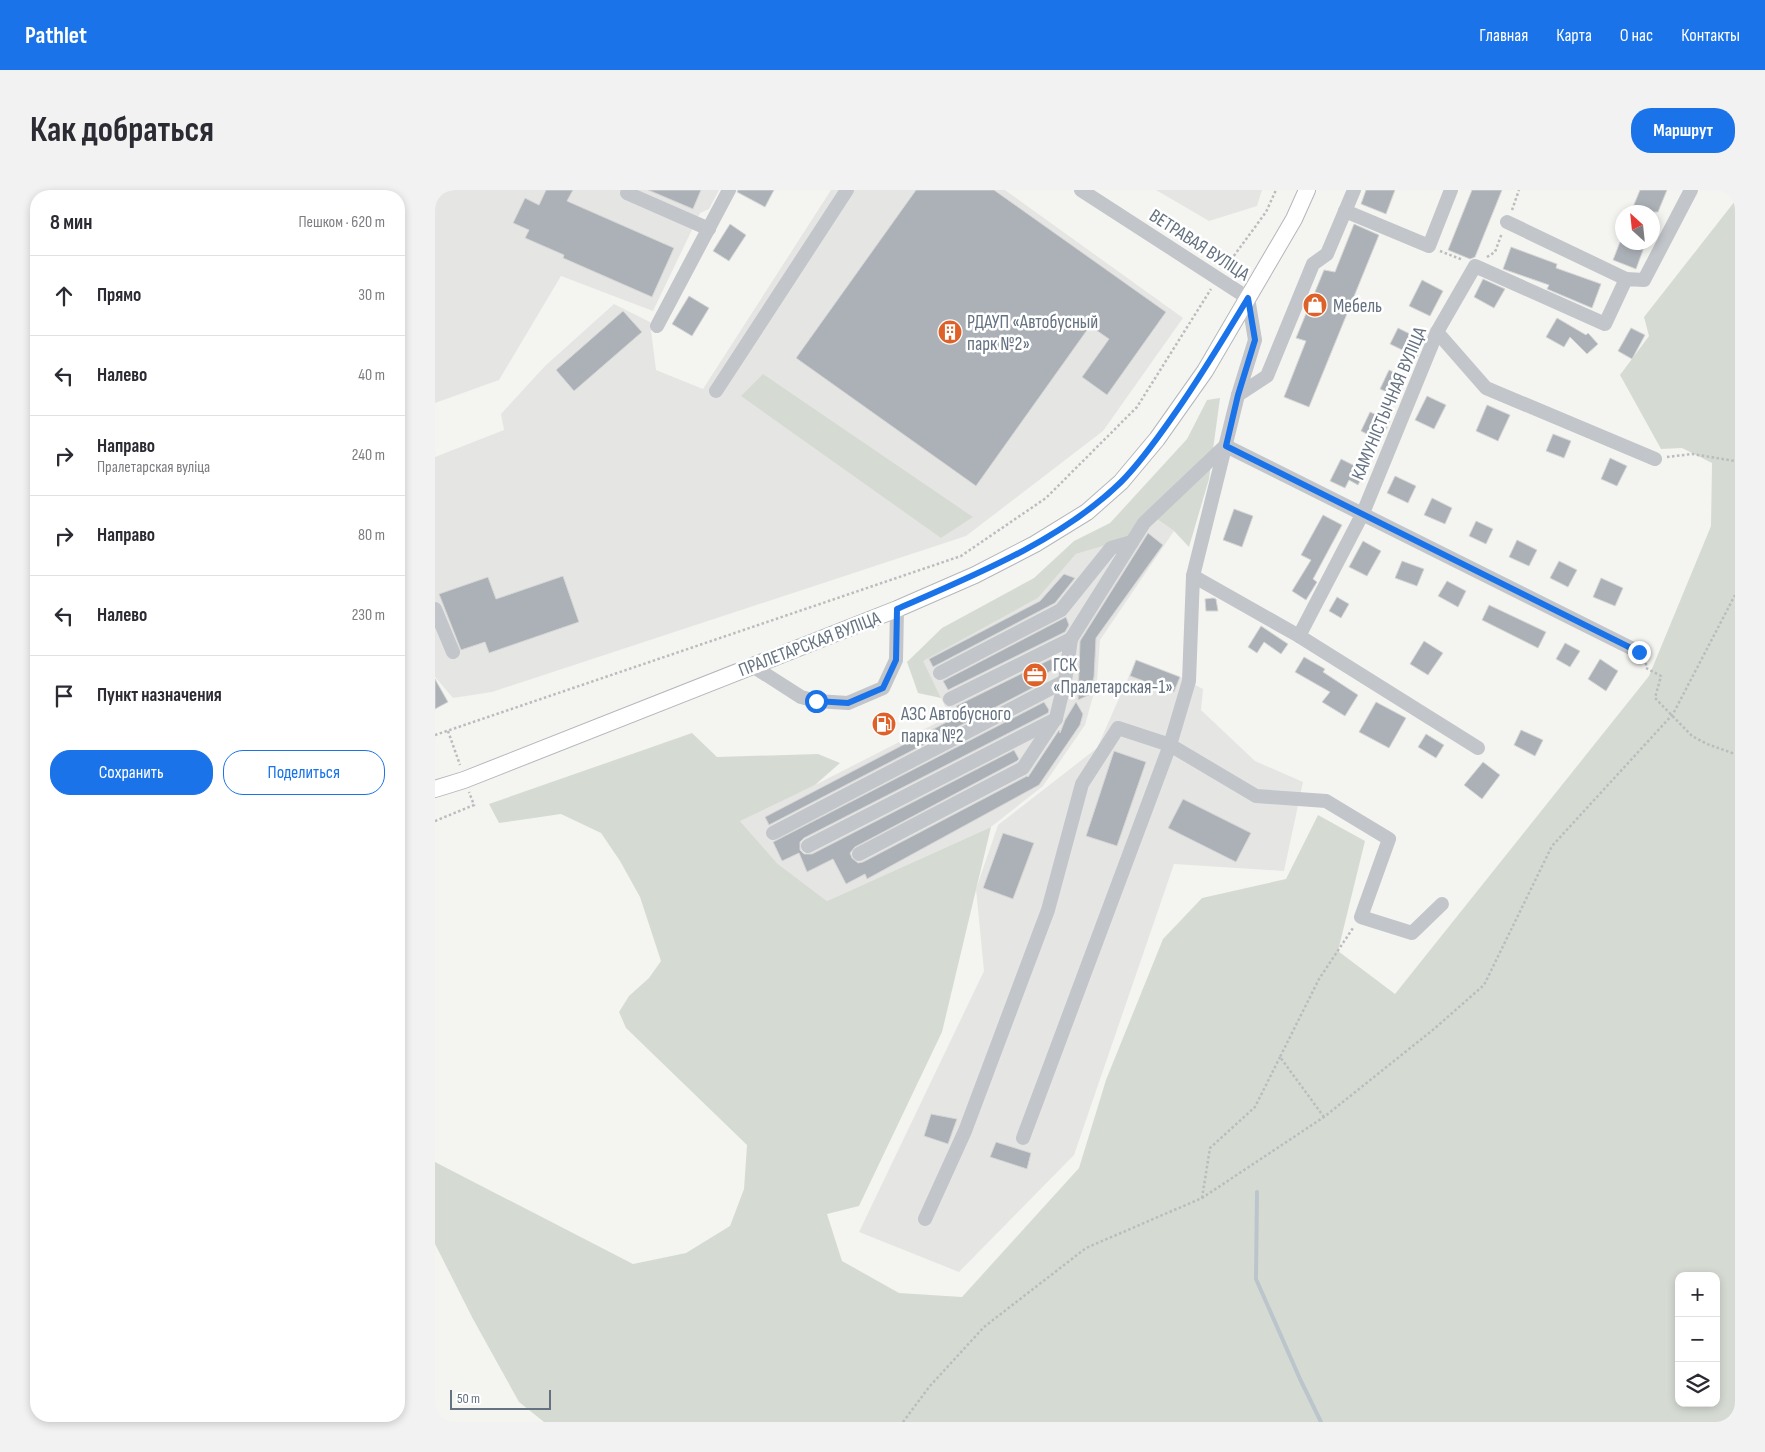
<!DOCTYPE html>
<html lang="ru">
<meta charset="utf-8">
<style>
:root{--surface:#fff;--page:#f2f2f3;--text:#2b2b33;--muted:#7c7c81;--line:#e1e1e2;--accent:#1a73e8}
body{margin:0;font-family:"Sofia Sans Condensed",sans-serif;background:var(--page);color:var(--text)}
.controls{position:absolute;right:15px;bottom:15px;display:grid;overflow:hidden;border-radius:10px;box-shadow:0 2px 8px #0003}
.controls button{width:45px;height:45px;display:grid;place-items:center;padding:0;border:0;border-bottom:1px solid var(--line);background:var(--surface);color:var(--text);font:25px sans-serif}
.compass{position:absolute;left:1180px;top:15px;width:45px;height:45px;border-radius:50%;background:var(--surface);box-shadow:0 2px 8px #0003;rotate:333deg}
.scale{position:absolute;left:15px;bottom:12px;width:101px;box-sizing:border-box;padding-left:5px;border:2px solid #647281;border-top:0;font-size:14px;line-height:18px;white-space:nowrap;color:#647281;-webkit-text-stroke:4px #fff;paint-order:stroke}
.stop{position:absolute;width:15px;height:15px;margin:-11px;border:4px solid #1a73e8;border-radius:50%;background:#fff}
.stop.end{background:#1a73e8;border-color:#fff;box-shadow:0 1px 5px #0008}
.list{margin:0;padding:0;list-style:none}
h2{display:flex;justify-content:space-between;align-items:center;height:65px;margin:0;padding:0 20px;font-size:21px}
h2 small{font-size:16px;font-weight:400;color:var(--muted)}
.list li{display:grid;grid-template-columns:32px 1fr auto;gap:15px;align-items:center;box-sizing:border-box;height:80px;padding:0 20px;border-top:1px solid var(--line)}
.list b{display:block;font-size:19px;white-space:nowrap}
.list p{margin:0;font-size:16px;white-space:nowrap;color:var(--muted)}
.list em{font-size:16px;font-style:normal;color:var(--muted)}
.actions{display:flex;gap:10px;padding:15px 20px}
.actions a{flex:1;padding:11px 0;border:1px solid var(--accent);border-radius:20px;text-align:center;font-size:18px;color:var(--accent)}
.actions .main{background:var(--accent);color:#fff}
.icon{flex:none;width:28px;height:28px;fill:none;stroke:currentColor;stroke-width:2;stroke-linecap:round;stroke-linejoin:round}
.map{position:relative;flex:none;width:1300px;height:1232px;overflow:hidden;border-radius:20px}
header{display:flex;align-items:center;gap:30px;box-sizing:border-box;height:70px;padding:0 25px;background:var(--accent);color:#fff}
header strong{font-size:24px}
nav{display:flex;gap:28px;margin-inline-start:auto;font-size:18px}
.intro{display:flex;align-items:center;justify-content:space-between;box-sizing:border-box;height:120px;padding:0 30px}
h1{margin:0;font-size:35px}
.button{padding:12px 22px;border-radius:20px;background:var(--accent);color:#fff;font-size:18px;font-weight:700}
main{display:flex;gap:30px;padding:0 30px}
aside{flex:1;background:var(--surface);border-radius:20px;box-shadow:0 2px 8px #0003}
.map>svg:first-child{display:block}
.built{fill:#e5e6e4}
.green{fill:#d5dbd2;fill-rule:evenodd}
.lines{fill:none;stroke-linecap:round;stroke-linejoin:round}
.stream{stroke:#bbc5cb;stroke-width:4}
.building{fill:#abb1b7;stroke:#d6d6d4}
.major-casing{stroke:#b3b7bb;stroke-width:18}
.path{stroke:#babcbe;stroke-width:2.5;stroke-dasharray:2.5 2.5;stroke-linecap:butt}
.minor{stroke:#c2c5c9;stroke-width:14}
.major{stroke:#fff;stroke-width:16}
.route{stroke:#1a73e8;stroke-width:6}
.labels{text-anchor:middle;stroke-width:5;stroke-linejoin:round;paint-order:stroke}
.street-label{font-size:19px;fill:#647281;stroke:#fff}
.poi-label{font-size:19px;fill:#647281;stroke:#fff;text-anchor:start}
</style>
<header>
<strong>Pathlet</strong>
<nav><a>Главная</a><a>Карта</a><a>О нас</a><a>Контакты</a></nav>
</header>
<div class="intro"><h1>Как добраться</h1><a class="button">Маршрут</a></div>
<main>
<aside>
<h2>8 мин<small>Пешком · 620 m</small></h2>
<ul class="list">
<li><svg class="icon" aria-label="ahead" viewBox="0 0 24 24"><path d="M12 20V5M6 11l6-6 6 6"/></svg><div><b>Прямо</b></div><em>30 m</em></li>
<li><svg class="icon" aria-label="left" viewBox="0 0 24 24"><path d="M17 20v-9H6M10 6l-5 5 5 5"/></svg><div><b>Налево</b></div><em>40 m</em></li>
<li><svg class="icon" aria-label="right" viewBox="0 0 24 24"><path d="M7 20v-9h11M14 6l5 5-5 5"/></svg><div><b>Направо</b><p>Пралетарская вуліца</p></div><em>240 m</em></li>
<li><svg class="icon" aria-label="right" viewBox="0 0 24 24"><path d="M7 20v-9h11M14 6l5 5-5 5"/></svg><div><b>Направо</b></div><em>80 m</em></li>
<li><svg class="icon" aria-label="left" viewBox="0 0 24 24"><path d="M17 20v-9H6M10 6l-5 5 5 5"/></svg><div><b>Налево</b></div><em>230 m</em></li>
<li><svg class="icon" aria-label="arrive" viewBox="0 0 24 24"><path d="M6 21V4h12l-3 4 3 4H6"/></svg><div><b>Пункт назначения</b></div></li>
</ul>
<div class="actions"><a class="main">Сохранить</a><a>Поделиться</a></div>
</aside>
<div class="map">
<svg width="1300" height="1232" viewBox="0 0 1300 1232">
<rect width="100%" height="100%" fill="#f4f5f1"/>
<g class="built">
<polygon points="0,0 284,0 274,19 265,23 218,121 126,86 64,190 0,213"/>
<polygon points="396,0 570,0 748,128 668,241 531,346 57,502 18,508 0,487 0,267 69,240 66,224 110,176 179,114 215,132 221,180 268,199"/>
<polygon points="721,0 827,0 822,16 774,31"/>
<polygon points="712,322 739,341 665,450 662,492 650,535 608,596 556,637 392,711 343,674 304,630 380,595 515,526 487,471 603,408 641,364 696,348"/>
<polygon points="701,470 745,487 768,499 766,520 820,571 868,592 849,681 739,674 639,965 524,1082 424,1042 549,781 541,699 563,635 662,558"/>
</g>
<g class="green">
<path d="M 1300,11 L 1300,1232 L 109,1232 L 84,1212 L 38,1129 L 0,1054 L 0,972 L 198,1074 L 251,1063 L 295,1036 L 309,999 L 312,955 L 191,838 L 184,822 L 194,806 L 214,788 L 226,771 L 205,707 L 185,671 L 166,643 L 126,624 L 64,633 L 54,614 L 257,543 L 282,567 L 383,564 L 405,573 L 380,595 L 305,631 L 343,674 L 392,711 L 556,637 L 507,842 L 424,1016 L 392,1024 L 407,1071 L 464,1103 L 527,1107 L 644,978 L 671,890 L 728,749 L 767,708 L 851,689 L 883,625 L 930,651 L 903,761 L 960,804 L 1214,486 L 1276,336 L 1277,273 L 1247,258 L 1226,259 L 1185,185 L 1214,146 L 1209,127 ZM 1244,1086 L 1281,1086 L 1281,1213 L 1244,1213 Z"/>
<polygon points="328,184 538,327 506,348 306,206"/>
<polygon points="785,208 774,289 754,357 739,341 712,322 696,348 641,364 603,408 488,471 506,508 483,503 472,472 507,438 599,388 639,351 675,333 752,249 772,210"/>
</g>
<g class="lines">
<polyline class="stream" points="822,1002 821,1089 865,1189 886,1232"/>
</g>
<g class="building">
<polygon points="111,0 138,0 132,11 239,58 217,107 128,68 129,65 90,48 94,40 78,33 90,8 104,15"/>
<polygon points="213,0 266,0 258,19"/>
<polygon points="303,0 339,0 330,17 302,2"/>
<polygon points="481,0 559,0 731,122 672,205 647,187 674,149 655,136 541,296 361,168"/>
<polygon points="931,0 960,0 951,24 926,14"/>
<polygon points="1037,0 1067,0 1040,67 1035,69 1013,60"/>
<polygon points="1205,0 1232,0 1223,22 1196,22"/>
<polygon points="295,34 311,45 294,71 278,61"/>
<polygon points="919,34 944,45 874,217 849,207 871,151 861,148 889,80 900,82"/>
<polygon points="1185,52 1211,52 1201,79 1178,70"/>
<polygon points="1076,57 1122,74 1121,78 1166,94 1157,118 1112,99 1114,95 1068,79"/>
<polygon points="1048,89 1070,99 1059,118 1039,107"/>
<polygon points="987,90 1008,101 995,126 974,116"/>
<polygon points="254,106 274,118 257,146 237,134"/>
<polygon points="188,121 207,142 139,201 121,180"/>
<polygon points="1122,128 1151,145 1153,143 1163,154 1152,164 1135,147 1129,157 1111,147"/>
<polygon points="963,138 989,151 982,167 955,154"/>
<polygon points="1196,138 1210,145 1197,169 1183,161"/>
<polygon points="954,180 972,188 963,207 945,199"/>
<polygon points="992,206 1011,215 999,239 980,230"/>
<polygon points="1052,215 1075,225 1063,251 1041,241"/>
<polygon points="935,222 955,231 946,251 926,241"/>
<polygon points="1118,244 1136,251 1129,268 1111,261"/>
<polygon points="1175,268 1192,276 1182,296 1166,289"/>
<polygon points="906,269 930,281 923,295 914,290 910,298 895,291"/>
<polygon points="960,286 981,296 973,313 952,303"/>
<polygon points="997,308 1017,318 1010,334 989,325"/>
<polygon points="799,319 818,326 807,357 788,350"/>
<polygon points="888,325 907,335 878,389 882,392 871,410 857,401 876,370 866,365"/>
<polygon points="1041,331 1058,339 1051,354 1034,346"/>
<polygon points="713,343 728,355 661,448 659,487 654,505 643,510 645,451"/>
<polygon points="1082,350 1102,360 1094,376 1074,367"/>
<polygon points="928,351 946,361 932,386 914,377"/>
<polygon points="967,371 989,379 982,396 960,388"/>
<polygon points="1124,371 1142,380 1133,397 1115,388"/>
<polygon points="629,384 640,388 620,413 498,477 494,469 605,411"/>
<polygon points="128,386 144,432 54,463 50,452 26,460 4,404 53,387 61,409"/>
<polygon points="1166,388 1188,398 1180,416 1158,407"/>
<polygon points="1012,391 1031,401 1023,417 1003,406"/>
<polygon points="902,407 914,414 906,428 894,421"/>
<polygon points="778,408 781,409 783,421 771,421 770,409"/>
<polygon points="1054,415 1111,442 1103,458 1047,430"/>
<polygon points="631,427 634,435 630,442 513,500 508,491"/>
<polygon points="826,436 853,454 846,464 829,452 822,463 813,457"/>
<polygon points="989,451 1008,463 993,485 975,474"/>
<polygon points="1130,453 1145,461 1135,477 1121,469"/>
<polygon points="869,467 890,479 888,482 923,505 910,526 887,512 895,502 860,482"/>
<polygon points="616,469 622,478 606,486 611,491 334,635 330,627 531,522 529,517 523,519 521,516"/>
<polygon points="1165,469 1183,481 1171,501 1153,489"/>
<polygon points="701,470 745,487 739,502 695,486"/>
<polygon points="0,489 13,512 0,519"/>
<polygon points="609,512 614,520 613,523 369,648 365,652 365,660 369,664 377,664 579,560 584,569 582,571 420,657 415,663 417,668 423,673 428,672 592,586 593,587 624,540 625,543 630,530 641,512 648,524 645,535 604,595 432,689 430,684 411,694 398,669 372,682 364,663 347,671 338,652"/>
<polygon points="941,512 971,528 954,558 924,542"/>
<polygon points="456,525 460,537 442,542 438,531"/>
<polygon points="1086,540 1108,550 1100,566 1079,555"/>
<polygon points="991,544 1009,555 1001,568 983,557"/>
<polygon points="679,561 711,572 682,656 651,646"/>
<polygon points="1048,572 1065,585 1047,609 1029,595"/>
<polygon points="748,609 816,643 801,672 733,638"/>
<polygon points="568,643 599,653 578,709 548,698"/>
<polygon points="496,924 522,929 513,954 489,946"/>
<polygon points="561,952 596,963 592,979 555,967"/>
</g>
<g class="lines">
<defs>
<polyline id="major" points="0,599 29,590 462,419 540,385 600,354 652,322 686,292 722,249 770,181 859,29 872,0"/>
</defs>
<use href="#major" class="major-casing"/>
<g class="path">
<polyline points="1077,20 1084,0"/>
<polyline points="1005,61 1028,70"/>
<polyline points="1052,67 1060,62 1067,43"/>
<polyline points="790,78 831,22 841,0"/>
<polyline points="1232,267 1257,264 1300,271"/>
<polyline points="1211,473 1211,478 1226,486 1220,508 1257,546 1272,554 1300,564"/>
<polyline points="13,541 25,575"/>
<polyline points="0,545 526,366 611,308 702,217 776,99"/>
<polyline points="0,631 39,615 34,602"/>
<polyline points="889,927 845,867 884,789 918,738"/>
<polyline points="767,1008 775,958 820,917 845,867"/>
<polyline points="468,1232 494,1197 549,1137 651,1058 767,1008 889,927 999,839 1049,795 1117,656 1238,524 1300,405"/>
</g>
<g class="minor">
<polyline points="646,0 813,108 820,150 803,205 758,386 754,491 735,555 821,606 891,611 954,649 926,727 977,743 1007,714"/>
<polyline points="192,3 274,39"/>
<polyline points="910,21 994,56 1016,0"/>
<polyline points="1072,32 1191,89"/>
<polyline points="222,136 294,0"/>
<polyline points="1002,142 1051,198 1220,269"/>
<polyline points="281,201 412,0"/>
<polyline points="803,205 832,186 878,74 892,64 919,0"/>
<polyline points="791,256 1204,462"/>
<polyline points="758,386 864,446 1043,558"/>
<polyline points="0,419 18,462"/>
<polyline points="864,446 928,323 1002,142 1040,76 1170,134 1191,89 1209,90 1256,0"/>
<polyline points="316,475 366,507 381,511 413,513 448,498 461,470 462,419"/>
<polyline points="505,483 626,420 676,358 697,352"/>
<polyline points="515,509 636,449"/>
<polyline points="338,643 630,491"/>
<polyline points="373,656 621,529"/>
<polyline points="424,664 588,578 621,528 630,491 636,449 709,333 790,256"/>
<polyline points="490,1029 530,941 613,720 647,594 683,538 735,555 588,948"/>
</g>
<use href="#major" class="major"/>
</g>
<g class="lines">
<path class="route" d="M 381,511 L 413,513 L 448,498 L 461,470 L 462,419 C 538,386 627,350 686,292 C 705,273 722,249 738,226 C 765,188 789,148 813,108 L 820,150 L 803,205 L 791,256 L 1204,462"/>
</g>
<defs>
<symbol id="shop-disc" viewBox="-11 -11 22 22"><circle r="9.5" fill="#dd6128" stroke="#fff"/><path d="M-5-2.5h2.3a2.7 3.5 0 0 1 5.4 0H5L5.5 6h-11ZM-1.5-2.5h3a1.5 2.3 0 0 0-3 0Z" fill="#fff"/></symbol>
<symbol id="building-disc" viewBox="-11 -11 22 22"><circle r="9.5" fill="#dd6128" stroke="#fff"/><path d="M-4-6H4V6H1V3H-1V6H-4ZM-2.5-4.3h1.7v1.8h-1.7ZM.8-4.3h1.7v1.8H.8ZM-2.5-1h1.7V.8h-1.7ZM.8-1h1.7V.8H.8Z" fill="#fff"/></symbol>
<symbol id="office-disc" viewBox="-11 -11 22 22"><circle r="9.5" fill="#dd6128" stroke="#fff"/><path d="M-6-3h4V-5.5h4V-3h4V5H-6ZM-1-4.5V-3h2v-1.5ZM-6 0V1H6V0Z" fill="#fff"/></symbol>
<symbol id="fuel-disc" viewBox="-11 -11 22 22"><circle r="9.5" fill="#dd6128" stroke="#fff"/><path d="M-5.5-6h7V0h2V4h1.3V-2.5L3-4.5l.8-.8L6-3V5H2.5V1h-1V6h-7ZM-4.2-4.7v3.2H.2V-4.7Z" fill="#fff"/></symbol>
</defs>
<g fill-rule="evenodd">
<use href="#shop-disc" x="866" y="101" width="28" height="28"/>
<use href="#building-disc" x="501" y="128" width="28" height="28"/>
<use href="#office-disc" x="586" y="471" width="28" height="28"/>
<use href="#fuel-disc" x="435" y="520" width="28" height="28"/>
</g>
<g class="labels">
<g class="street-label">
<text transform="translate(765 54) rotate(33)" y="7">ВЕТРАВАЯ ВУЛІЦА</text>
<text transform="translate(953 213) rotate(-67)" y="7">КАМУНІСТЫЧНАЯ ВУЛІЦА</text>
<text transform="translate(374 453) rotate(-21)" y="7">ПРАЛЕТАРСКАЯ ВУЛІЦА</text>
</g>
<g class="poi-label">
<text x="898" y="122">Мебель</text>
<text x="532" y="138">РДАУП «Автобусный<tspan x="532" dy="22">парк №2»</tspan></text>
<text x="618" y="481">ГСК<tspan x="618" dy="22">«Пралетарская-1»</tspan></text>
<text x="466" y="530">АЗС Автобусного<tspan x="466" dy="22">парка №2</tspan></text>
</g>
</g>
</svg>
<div class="controls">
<button>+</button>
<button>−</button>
<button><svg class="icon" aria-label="layers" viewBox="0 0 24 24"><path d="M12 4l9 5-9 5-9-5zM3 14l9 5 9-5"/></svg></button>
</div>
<svg class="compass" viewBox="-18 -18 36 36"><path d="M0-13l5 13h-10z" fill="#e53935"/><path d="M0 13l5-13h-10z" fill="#7c7c81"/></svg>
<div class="scale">50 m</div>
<div class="stop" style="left:381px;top:511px"></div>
<div class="stop end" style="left:1204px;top:462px"></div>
</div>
</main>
